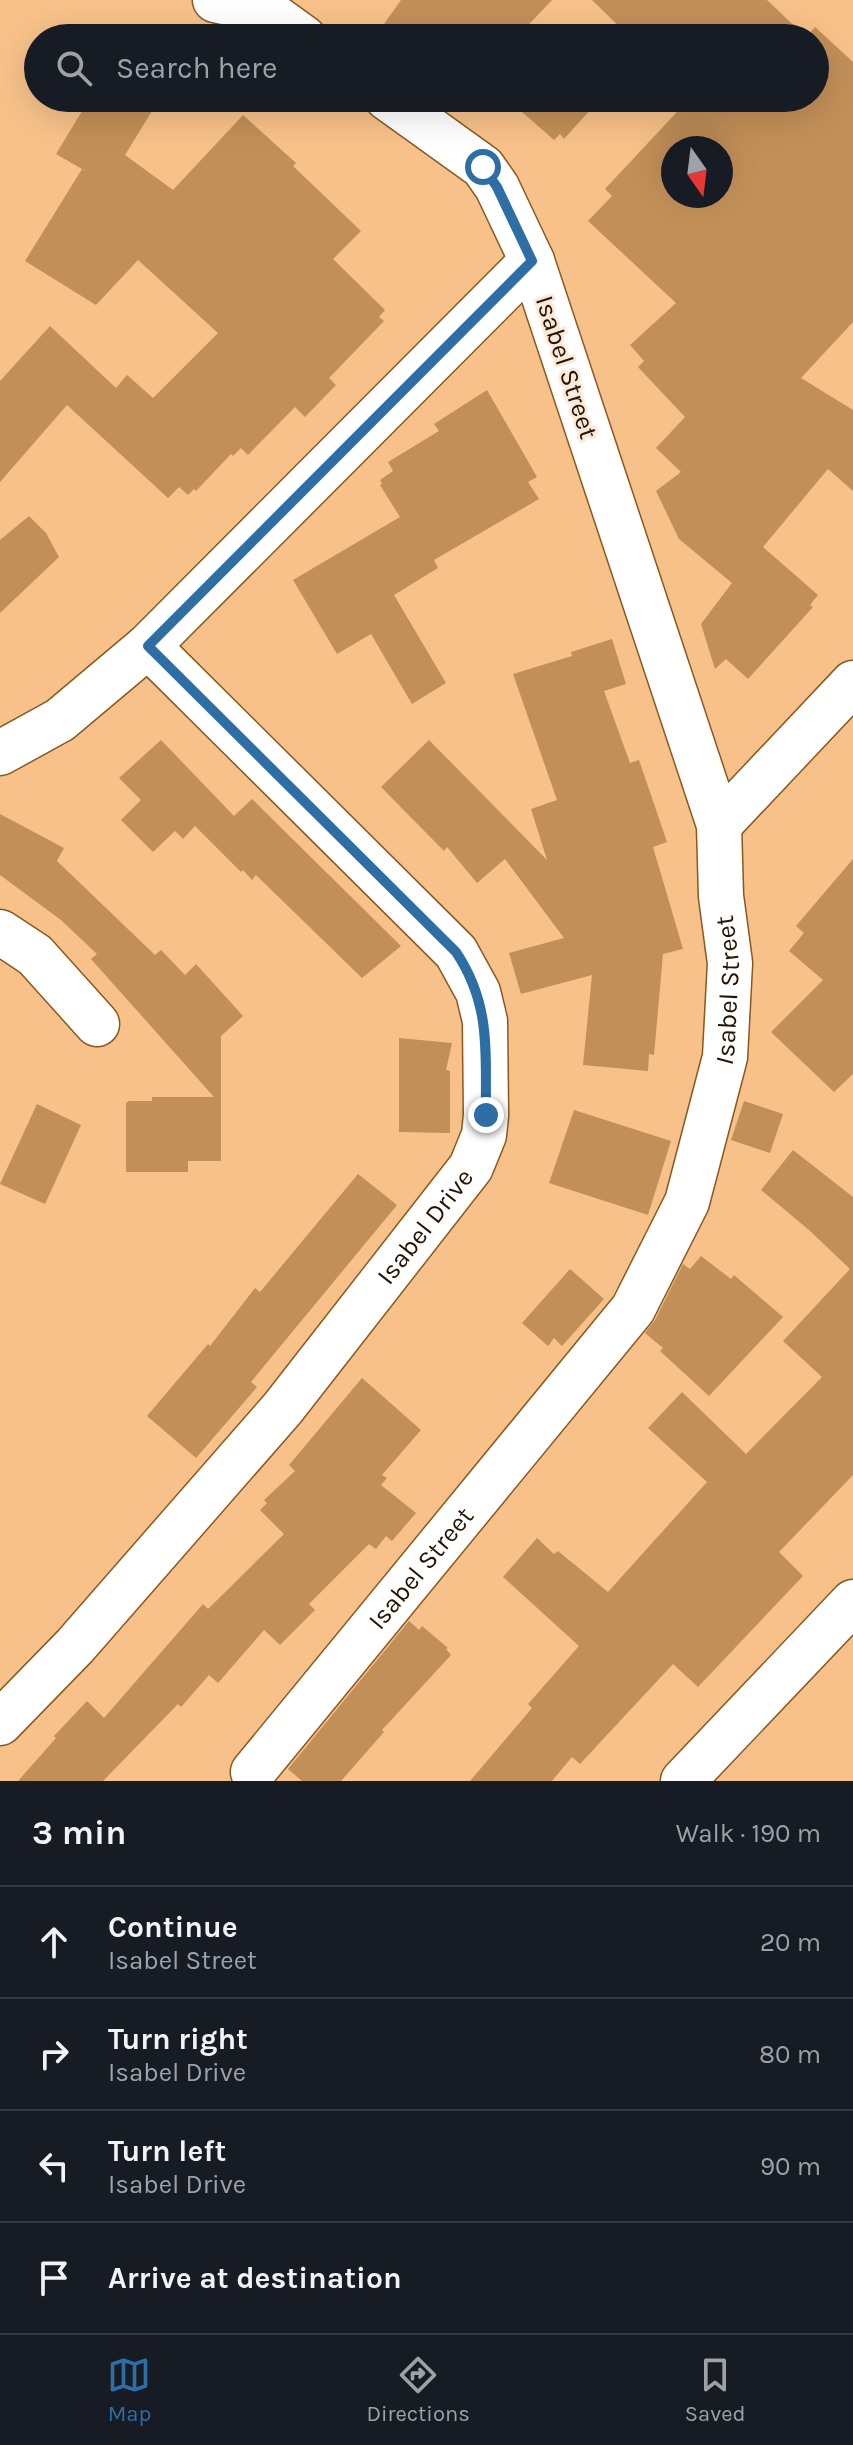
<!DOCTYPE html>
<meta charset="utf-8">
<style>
:root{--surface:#171b24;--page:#20242c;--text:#f1f3f6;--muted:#9ea1a6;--line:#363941;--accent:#2d6ea4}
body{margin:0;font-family:Karla,sans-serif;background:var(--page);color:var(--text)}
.compass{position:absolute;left:661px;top:136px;width:72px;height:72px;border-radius:50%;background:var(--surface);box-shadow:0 8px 32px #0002;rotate:166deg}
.stop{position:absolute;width:24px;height:24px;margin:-18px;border:6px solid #2d6ea4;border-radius:50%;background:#fff}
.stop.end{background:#2d6ea4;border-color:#fff;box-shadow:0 2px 8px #0008}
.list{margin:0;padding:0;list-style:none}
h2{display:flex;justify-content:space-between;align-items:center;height:104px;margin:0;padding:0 32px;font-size:34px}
h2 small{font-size:26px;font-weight:400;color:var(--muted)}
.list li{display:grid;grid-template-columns:52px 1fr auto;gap:24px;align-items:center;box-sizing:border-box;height:112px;padding:0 32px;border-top:2px solid var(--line)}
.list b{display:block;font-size:30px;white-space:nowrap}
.list p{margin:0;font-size:26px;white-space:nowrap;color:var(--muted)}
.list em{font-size:26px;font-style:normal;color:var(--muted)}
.icon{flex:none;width:44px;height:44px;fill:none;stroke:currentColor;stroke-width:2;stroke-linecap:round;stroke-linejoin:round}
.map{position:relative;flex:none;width:853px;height:1781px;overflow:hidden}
.search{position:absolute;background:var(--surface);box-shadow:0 8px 32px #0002;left:24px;right:24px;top:24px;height:88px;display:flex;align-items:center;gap:20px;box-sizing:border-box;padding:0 28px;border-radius:44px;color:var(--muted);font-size:30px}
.sheet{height:552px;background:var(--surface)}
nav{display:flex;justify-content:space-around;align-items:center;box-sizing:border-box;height:112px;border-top:2px solid var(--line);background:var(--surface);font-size:22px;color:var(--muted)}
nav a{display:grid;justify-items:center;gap:4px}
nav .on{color:var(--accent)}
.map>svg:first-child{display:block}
.building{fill:#c28f58;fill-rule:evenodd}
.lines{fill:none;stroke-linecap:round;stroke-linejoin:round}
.minor-casing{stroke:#895920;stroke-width:47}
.tertiary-casing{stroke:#895920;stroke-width:47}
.minor{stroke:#fff;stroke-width:44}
.tertiary{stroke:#fff;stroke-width:44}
.route{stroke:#2d6ea4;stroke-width:10}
.labels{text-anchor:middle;stroke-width:6;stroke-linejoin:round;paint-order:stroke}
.street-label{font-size:26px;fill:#271300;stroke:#fbeada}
</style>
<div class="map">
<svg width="853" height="1781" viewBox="0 0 853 1781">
<rect width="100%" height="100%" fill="#f7c189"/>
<g class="building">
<polygon points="401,0 552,0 516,38 374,38"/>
<path d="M 592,0 L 767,0 L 806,37 L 815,27 L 853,62 L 853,322 L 801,378 L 853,410 L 853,491 L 828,469 L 763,547 L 818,595 L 810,605 L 813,607 L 748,679 L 726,659 L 715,669 L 701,624 L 732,583 L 679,539 L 656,491 L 681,472 L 656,448 L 685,417 L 638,367 L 644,361 L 630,345 L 676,303 L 588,221 L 612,196 L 605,189 L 690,98 L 815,98 L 815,38 L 631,38 ZM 673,148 L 721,148 L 721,196 L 673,196 Z"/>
<polygon points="90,98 160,98 125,155 173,190 243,115 296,163 293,166 361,231 333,259 385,310 379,317 384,321 329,378 336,385 305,417 295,407 248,455 241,448 233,456 231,454 196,491 194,489 188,495 179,487 168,498 67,405 0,482 0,381 50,326 116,388 127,375 153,398 218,333 138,260 96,305 25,261 82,169 56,154"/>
<polygon points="506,98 601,98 564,139 560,134 554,140"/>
<polygon points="487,390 537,477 528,482 539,499 434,560 438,568 394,595 446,683 412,704 371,634 337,654 293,580 400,517 380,485 382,484 380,480 393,471 388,462 439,431 434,424"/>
<polygon points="29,516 46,533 59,557 0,613 0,540"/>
<polygon points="612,639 626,684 604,691 630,763 639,760 667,842 653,847 683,949 663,954 654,1055 649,1054 648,1071 583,1065 592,975 521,994 509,953 564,938 505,859 477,883 447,847 444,851 381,787 429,740 547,860 531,809 557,800 513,674 572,656 571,652"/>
<polygon points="161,740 234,816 252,799 401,946 362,978 256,875 252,880 243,870 241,872 195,826 183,839 175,831 153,852 121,820 141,800 119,778"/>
<polygon points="0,814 64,848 57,861 155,955 161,950 185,975 196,964 243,1016 221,1036 221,1161 188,1161 188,1172 126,1172 126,1103 129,1101 152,1101 152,1097 214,1097 91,959 97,954 61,920 0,875"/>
<polygon points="853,859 853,1074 834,1092 771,1032 823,980 789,951 804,933 796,926"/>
<polygon points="399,1038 452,1043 446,1070 450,1071 450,1133 399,1132"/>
<polygon points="744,1101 783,1114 770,1153 731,1140"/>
<polygon points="37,1104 81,1125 45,1204 0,1184"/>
<polygon points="574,1110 671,1141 648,1215 549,1183"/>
<polygon points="793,1150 853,1197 853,1475 779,1552 803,1576 698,1687 673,1664 580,1764 572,1757 552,1781 470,1781 532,1708 528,1704 579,1646 503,1577 537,1538 554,1554 558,1551 608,1592 707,1482 648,1428 682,1392 746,1454 822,1377 783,1341 850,1269 809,1230 761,1190"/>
<polygon points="358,1174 397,1205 251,1382 257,1387 196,1458 147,1416 208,1344 210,1346 255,1288 260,1292"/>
<polygon points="701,1256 731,1279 734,1275 783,1317 709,1396 660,1351 663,1348 645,1333 655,1320 683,1264 690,1269"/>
<polygon points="570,1269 604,1299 562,1346 554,1338 548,1346 522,1323"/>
<polygon points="362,1378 421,1430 382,1475 387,1478 381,1485 416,1513 392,1541 386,1536 376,1549 369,1544 309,1604 315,1610 280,1645 264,1630 218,1683 209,1675 181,1707 178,1704 103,1781 18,1781 56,1738 54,1736 87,1701 104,1718 203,1604 208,1609 284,1534 260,1510 267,1503 264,1500 295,1471 289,1465"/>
<polygon points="409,1621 419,1630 422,1626 448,1648 446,1649 451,1655 382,1730 384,1732 341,1781 302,1781 288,1769"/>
</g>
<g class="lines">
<defs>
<g id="minor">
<polyline points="215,0 268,12 304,38"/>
<polyline points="0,753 60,720 148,646"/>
<polyline points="719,825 853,683"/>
<polyline points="0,932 35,955 97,1024"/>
<path id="s1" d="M 0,1723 L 75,1646 L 283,1408 L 471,1167 L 484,1135 L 486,1115 L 485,1021 L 478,992 L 456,952 L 148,646 L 532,261"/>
<path id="s2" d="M 253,1772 L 633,1309 L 687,1202 L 725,1057 L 730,963 L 721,896 L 719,825 L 532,261 L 497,187 L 483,167 L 387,98"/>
</g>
<polyline id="tertiary" points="683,1781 853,1602"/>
</defs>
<use href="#minor" class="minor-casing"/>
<use href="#tertiary" class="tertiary-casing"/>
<use href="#minor" class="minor"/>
<use href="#tertiary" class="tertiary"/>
</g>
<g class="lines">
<path class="route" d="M 483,167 L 497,187 L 532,261 L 148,646 L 456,952 C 492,1006 485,1054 486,1115"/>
</g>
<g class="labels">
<g class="street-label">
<text transform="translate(567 367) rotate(72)" y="9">Isabel Street</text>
<text dy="9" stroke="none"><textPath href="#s2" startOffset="936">Isabel Street</textPath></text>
<text dy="9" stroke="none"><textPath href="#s1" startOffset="654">Isabel Drive</textPath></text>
<text dy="9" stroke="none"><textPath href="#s2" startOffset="264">Isabel Street</textPath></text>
</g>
</g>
</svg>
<svg class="compass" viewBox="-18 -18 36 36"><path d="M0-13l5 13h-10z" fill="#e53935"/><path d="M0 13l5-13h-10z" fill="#9ea1a6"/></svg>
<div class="stop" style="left:483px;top:167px"></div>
<div class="stop end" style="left:486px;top:1115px"></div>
<div class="search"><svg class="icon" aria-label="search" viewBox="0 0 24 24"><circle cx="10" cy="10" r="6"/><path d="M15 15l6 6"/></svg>Search here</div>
</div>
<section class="sheet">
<h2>3 min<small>Walk · 190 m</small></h2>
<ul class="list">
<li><svg class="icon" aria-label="ahead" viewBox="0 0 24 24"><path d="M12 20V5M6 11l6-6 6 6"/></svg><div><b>Continue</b><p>Isabel Street</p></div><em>20 m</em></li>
<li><svg class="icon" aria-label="right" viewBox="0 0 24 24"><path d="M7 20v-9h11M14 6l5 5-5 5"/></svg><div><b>Turn right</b><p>Isabel Drive</p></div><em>80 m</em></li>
<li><svg class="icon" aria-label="left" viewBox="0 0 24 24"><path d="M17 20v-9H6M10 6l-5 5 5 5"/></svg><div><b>Turn left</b><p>Isabel Drive</p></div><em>90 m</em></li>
<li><svg class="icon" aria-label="arrive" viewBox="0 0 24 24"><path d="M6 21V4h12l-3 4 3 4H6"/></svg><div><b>Arrive at destination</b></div></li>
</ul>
</section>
<nav>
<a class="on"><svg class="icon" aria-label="map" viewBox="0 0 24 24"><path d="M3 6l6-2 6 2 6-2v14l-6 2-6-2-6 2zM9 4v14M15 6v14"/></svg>Map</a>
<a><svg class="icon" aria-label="directions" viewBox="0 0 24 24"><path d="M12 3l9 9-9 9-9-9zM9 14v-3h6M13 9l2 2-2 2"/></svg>Directions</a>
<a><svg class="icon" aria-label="saved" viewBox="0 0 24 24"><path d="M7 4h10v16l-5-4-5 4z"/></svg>Saved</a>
</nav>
